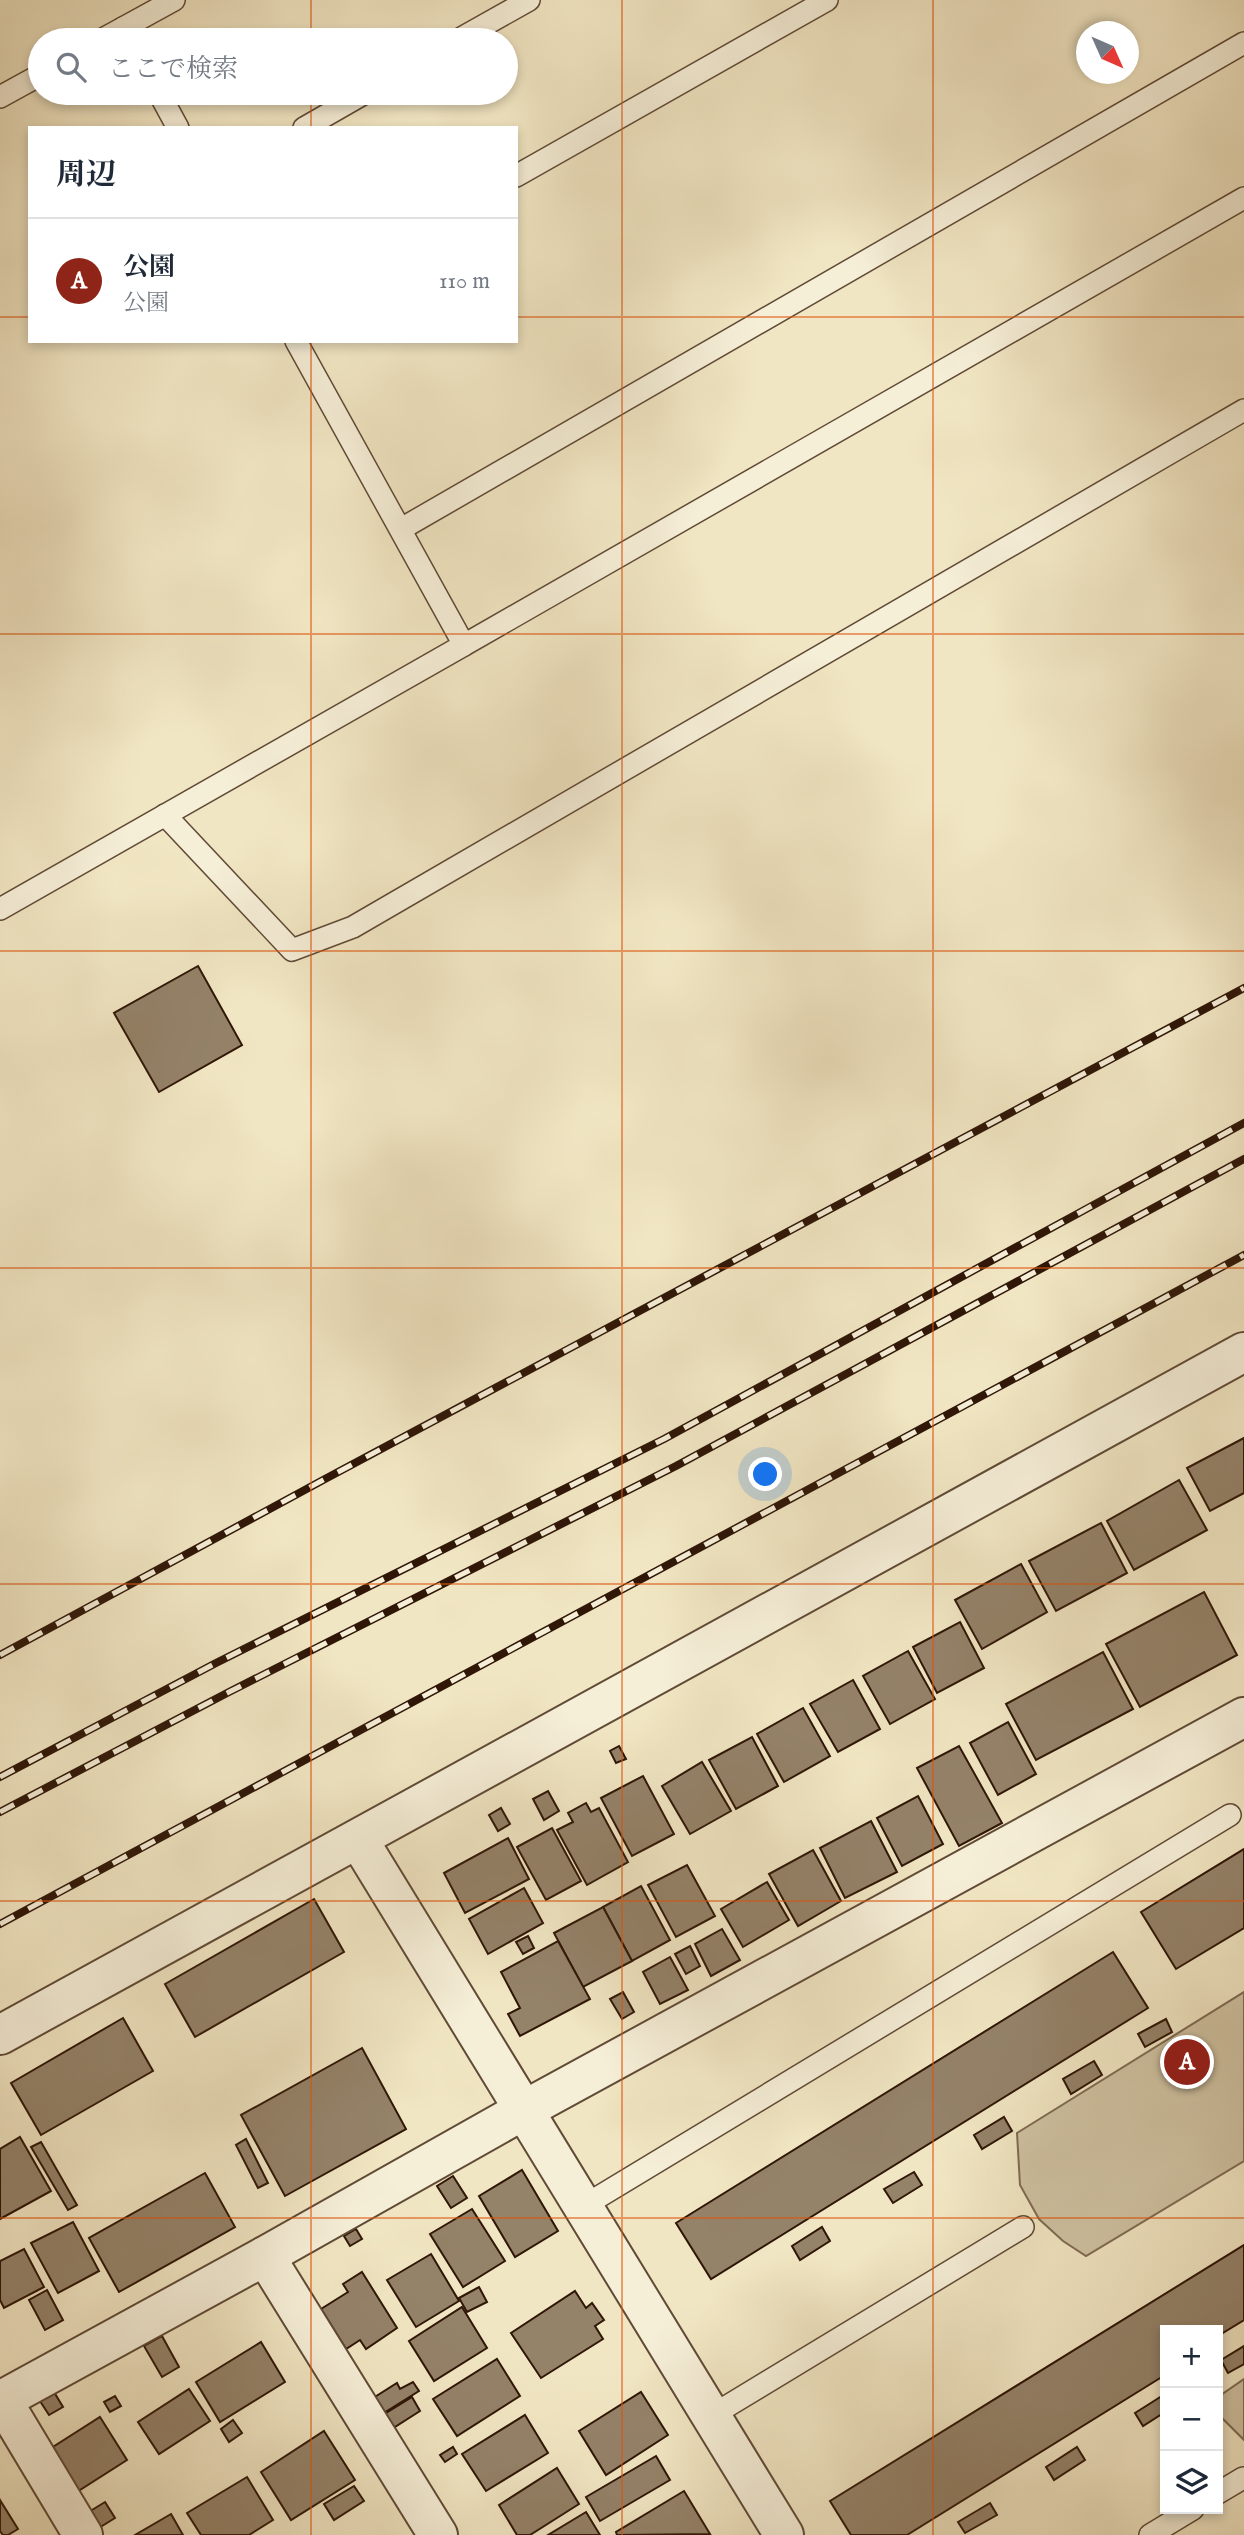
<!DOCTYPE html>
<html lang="ja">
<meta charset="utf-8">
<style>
:root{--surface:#fff;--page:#f2f2f3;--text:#1f2937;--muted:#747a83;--line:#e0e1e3;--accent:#8f2418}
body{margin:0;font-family:"IM FELL English","Noto Serif JP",serif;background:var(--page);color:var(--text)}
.controls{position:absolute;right:21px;bottom:21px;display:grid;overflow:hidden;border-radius:0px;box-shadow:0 4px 10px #0003}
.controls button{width:63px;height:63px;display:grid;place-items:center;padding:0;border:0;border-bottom:2px solid var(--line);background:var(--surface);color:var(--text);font:35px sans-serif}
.compass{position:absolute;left:1076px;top:21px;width:63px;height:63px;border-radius:50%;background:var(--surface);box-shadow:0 4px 10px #0003;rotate:135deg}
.you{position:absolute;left:766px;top:1475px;width:24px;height:24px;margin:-18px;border:5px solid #fff;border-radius:50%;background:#1a73e8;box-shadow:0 0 0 10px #1a73e833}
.badge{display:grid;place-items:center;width:46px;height:46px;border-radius:50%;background:var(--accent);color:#fff;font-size:23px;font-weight:700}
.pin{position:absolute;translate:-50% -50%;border:4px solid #fff;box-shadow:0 2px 7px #0006}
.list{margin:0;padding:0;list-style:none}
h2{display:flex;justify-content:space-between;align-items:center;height:91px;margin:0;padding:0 28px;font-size:30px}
h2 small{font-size:23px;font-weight:400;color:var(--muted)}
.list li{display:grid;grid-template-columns:46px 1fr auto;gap:21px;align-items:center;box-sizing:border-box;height:126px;padding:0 28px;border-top:2px solid var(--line)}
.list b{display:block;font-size:26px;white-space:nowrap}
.list p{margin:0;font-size:23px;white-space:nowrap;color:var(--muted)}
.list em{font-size:23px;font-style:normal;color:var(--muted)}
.icon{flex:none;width:38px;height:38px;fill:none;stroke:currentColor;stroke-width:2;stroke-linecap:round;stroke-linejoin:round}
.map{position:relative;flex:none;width:1244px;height:2535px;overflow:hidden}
.search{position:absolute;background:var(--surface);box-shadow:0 4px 10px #0003;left:28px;top:28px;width:490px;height:77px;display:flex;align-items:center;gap:18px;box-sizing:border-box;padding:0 24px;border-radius:38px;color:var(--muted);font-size:26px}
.panel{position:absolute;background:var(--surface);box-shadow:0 4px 10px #0003;left:28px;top:126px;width:490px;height:217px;border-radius:0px}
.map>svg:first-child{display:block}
.green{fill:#d0c3a3;stroke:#806c55;stroke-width:2}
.building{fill:#948269;stroke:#2f1607;stroke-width:2}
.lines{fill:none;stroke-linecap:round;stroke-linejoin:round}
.service-casing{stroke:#604a36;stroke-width:24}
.minor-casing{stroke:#604a36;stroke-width:42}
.service{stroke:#f6efd8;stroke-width:21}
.minor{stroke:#f6efd8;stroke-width:38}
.rail-casing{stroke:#2f1607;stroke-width:8}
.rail{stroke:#f6efd8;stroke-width:5;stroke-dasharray:16;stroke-linecap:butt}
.grid{fill:none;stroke:#df560c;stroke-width:2;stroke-opacity:0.55}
</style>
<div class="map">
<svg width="1244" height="2535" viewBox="0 0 1244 2535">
<rect width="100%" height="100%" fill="#f1e6c3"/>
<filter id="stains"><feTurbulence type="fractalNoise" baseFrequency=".00286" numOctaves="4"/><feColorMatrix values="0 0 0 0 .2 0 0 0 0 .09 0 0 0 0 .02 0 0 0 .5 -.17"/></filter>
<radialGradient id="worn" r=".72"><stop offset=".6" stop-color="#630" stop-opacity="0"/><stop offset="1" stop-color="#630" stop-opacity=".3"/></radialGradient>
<g class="green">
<polygon points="1244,1992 1244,2161 1086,2256 1063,2241 1039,2219 1020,2185 1017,2133"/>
<polygon points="1244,2379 1244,2440 1218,2414 1218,2397"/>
</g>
<g class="building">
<polygon points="198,966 242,1045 159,1092 114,1013"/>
<polygon points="1244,1438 1244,1493 1210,1511 1187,1468"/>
<polygon points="1179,1480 1207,1530 1134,1570 1107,1521"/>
<polygon points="1101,1523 1127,1573 1056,1611 1029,1561"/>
<polygon points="1021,1564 1047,1612 982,1649 955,1600"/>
<polygon points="1204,1592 1237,1655 1140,1707 1106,1644"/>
<polygon points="960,1622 984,1668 937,1693 913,1647"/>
<polygon points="908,1651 935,1699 890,1724 863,1676"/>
<polygon points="1103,1652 1133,1709 1036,1760 1006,1704"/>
<polygon points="853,1680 880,1729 838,1752 810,1704"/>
<polygon points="803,1708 830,1756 784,1782 757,1734"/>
<polygon points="1008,1722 1036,1774 998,1795 970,1743"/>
<polygon points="752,1737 778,1786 736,1809 709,1760"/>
<polygon points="619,1746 626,1759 616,1763 610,1751"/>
<polygon points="959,1746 1002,1823 959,1846 917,1768"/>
<polygon points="702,1762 731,1811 690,1834 662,1786"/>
<polygon points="643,1776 674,1834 632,1856 601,1798"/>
<polygon points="548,1791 559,1811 544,1820 533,1799"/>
<polygon points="918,1796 943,1844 902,1866 877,1818"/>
<polygon points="586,1803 591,1812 599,1808 628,1862 587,1885 557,1830 573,1822 568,1813"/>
<polygon points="501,1808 510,1824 498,1831 489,1815"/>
<polygon points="871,1821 897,1872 845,1898 820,1848"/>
<polygon points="552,1828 581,1881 546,1900 517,1847"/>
<polygon points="508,1838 529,1879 465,1913 444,1873"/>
<polygon points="1244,1849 1244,1928 1176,1969 1141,1912"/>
<polygon points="813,1850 841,1901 798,1926 769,1874"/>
<polygon points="687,1865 715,1916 676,1937 648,1885"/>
<polygon points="767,1882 789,1920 743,1947 721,1909"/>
<polygon points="641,1886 670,1940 632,1961 603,1907"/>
<polygon points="524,1888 543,1923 488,1954 469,1919"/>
<polygon points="314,1899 344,1952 195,2037 165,1984"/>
<polygon points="603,1907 632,1961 583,1987 554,1933"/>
<polygon points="722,1929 740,1960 711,1976 695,1944"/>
<polygon points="528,1936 534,1948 523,1954 516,1942"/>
<polygon points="558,1941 590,1999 520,2036 508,2014 520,2008 501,1972"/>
<polygon points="690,1946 700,1966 686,1974 675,1954"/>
<polygon points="1113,1952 1148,2008 711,2279 676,2223"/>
<polygon points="670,1957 688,1990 660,2004 643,1972"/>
<polygon points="623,1992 634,2012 622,2019 610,1999"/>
<polygon points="123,2018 153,2071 41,2135 11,2083"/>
<polygon points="1166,2019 1172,2032 1145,2047 1138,2034"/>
<polygon points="362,2048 406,2129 285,2196 241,2115"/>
<polygon points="1094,2061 1102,2075 1071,2094 1063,2079"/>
<polygon points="1004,2117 1012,2131 982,2149 974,2135"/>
<polygon points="20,2137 51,2191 0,2219 0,2149"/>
<polygon points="246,2139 268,2183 258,2188 236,2145"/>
<polygon points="41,2142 77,2205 68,2210 31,2147"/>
<polygon points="522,2170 558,2231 515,2257 479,2196"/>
<polygon points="914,2172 922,2185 893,2203 884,2189"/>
<polygon points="205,2173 235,2227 119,2292 89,2238"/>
<polygon points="453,2176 467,2198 451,2208 437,2186"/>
<polygon points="472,2209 505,2261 463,2287 430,2234"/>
<polygon points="73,2222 99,2271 58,2293 31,2243"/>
<polygon points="822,2227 830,2241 800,2260 792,2246"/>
<polygon points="356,2229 362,2239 350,2246 344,2236"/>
<polygon points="1244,2245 1244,2320 1218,2336 1221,2341 1218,2343 1218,2330 1165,2330 1165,2375 907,2535 851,2535 830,2501"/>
<polygon points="24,2249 44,2287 4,2308 0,2300 0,2261"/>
<polygon points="431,2254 459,2301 416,2327 387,2280"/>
<polygon points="362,2272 397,2328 366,2349 360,2340 346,2349 321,2309 348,2292 343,2284"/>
<polygon points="479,2287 487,2302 467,2312 459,2298"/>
<polygon points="47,2290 63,2320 45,2330 29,2300"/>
<polygon points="575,2291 586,2308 592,2303 604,2320 595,2326 603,2339 541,2378 511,2333"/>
<polygon points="462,2307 487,2348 434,2381 409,2341"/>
<polygon points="162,2336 179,2367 162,2377 144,2346"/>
<polygon points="261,2342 285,2382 220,2422 196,2382"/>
<polygon points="1244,2346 1244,2364 1228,2373 1221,2360"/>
<polygon points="497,2359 520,2396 457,2436 433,2399"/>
<polygon points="413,2382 419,2391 379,2416 370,2400 397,2383 400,2389"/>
<polygon points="189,2389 210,2421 159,2454 138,2422"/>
<polygon points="54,2392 63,2407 49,2415 40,2401"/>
<polygon points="641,2392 668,2435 606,2475 579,2431"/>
<polygon points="1165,2394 1165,2412 1143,2426 1135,2413"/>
<polygon points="115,2396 121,2406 110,2412 104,2402"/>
<polygon points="412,2397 420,2411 387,2432 378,2418"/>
<polygon points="525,2415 548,2453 486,2491 462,2454"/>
<polygon points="100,2417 127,2460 72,2495 45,2452"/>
<polygon points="233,2420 242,2433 229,2442 221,2429"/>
<polygon points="324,2431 355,2480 291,2520 261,2472"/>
<polygon points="453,2447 457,2454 445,2462 440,2455"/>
<polygon points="1077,2447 1085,2460 1054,2480 1046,2467"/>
<polygon points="656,2456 670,2480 600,2521 586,2497"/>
<polygon points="557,2468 579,2504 530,2535 517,2535 499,2505"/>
<polygon points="247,2477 273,2520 249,2535 201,2535 187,2513"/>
<polygon points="354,2486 364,2501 334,2520 324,2504"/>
<polygon points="684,2491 710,2534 617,2535 616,2532"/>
<polygon points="0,2500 18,2529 8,2535 3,2535 0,2531"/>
<polygon points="105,2502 115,2518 89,2534 79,2518"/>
<polygon points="990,2503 997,2515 965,2533 958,2522"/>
<polygon points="586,2512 600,2535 548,2535"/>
<polygon points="171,2514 183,2535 135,2535"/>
</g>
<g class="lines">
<defs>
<g id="service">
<polyline points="123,28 174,0"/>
<polyline points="101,40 123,28 129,38"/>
<polyline points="458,40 529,0"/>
<polyline points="159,93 178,128"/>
<polyline points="0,97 40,75"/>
<polyline points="304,128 365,93"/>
<polyline points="516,176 827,0"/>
<polyline points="401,529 1244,43"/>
<polyline points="464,645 1244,198"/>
<polyline points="165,815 292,950 353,927 1244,410"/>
<polyline points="0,909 464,645 296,341"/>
<polyline points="582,2207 1230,1815"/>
<polyline points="711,2416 1023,2227"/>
<polyline points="1218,2493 1243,2478"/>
<polyline points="1150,2535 1193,2509"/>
</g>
<g id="minor">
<polyline points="358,1839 784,2535"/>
<polyline points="0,2035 1244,1352"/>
<polyline points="265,2256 438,2535"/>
<polyline points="2,2400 83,2535"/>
<polyline points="0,2401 265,2256 524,2110 1244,1717"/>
</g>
</defs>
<use href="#service" class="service-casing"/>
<use href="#minor" class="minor-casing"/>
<use href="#service" class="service"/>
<use href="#minor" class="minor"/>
<defs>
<g id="rail">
<polyline points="0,1655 325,1479 1244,988"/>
<polyline points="0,1777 216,1663 664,1439 1244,1123"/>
<polyline points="0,1812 229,1692 676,1466 1244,1159"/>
<polyline points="0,1924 1244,1255"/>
</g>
</defs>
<use href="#rail" class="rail-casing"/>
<use href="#rail" class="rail"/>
</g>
<path class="grid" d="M 311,0 L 311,40M 622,0 L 622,2535M 933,0 L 933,2535M 311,93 L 311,128M 0,317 L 30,317M 516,317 L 1244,317M 311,341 L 311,2535M 0,634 L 1244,634M 0,951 L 1244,951M 0,1268 L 1244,1268M 0,1584 L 1244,1584M 0,1901 L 1244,1901M 0,2218 L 1244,2218"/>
<rect width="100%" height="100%" filter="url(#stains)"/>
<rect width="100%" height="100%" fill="url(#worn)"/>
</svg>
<div class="controls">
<button>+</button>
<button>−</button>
<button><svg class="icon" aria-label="layers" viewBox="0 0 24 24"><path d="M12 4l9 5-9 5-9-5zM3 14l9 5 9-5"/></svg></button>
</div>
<svg class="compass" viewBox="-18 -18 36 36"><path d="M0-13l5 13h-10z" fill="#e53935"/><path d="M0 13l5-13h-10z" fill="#747a83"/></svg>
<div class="you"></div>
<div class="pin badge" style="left:1187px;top:2062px">A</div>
<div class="search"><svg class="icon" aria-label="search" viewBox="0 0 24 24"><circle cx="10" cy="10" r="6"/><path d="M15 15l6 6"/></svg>ここで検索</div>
<section class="panel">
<h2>周辺<small></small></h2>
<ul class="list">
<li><span class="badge">A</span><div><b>公園</b><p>公園</p></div><em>110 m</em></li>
</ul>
</section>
</div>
